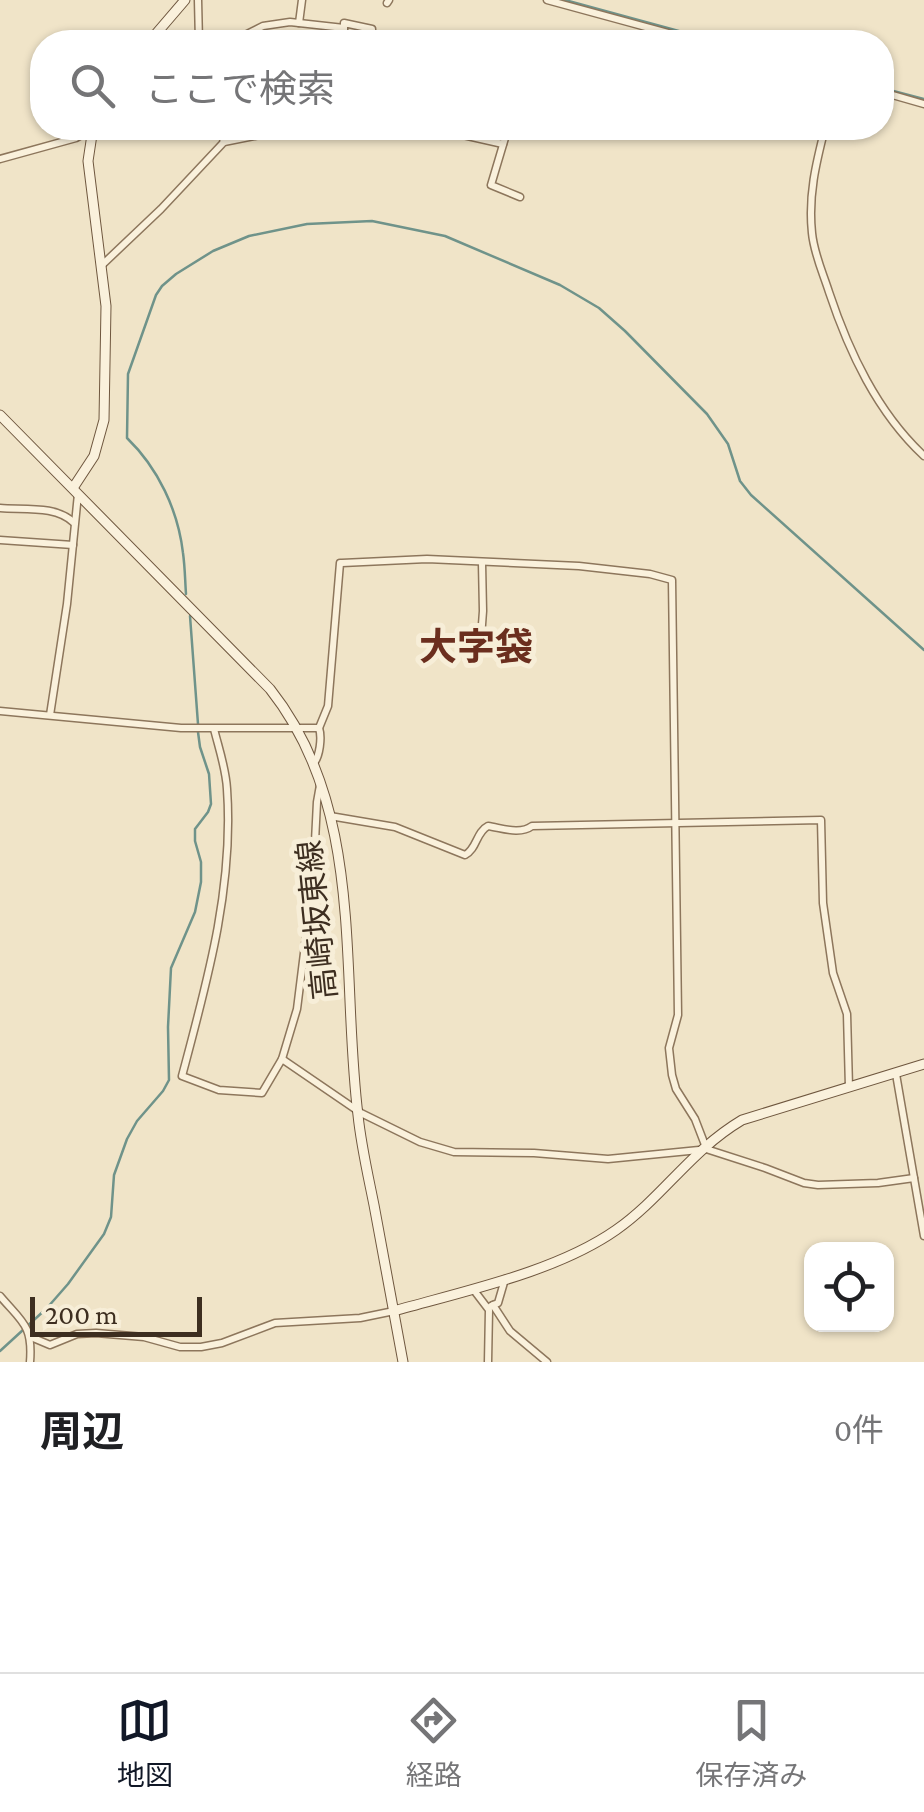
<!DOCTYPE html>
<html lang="ja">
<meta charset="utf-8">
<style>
:root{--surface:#fff;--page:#f2f2f2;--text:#202124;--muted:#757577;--line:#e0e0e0;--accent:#111827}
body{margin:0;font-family:"Crimson Pro","Noto Sans JP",serif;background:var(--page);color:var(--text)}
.controls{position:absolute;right:30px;bottom:30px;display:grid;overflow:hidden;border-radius:20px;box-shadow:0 2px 8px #0004}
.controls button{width:90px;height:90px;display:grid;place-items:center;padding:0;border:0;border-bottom:2px solid var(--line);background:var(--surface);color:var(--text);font:50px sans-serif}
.scale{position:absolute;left:30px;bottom:25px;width:172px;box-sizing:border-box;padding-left:10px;border:5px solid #3d2e20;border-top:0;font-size:28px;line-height:35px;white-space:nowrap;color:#3d2e20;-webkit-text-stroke:8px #f7eed8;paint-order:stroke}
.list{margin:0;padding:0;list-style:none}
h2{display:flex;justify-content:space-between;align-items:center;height:130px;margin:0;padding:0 40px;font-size:42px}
h2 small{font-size:32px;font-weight:400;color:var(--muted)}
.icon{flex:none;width:55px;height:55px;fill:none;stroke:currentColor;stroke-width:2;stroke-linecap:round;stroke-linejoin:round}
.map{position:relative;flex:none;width:924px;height:1362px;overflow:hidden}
.search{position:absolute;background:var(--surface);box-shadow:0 2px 8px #0004;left:30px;right:30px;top:30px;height:110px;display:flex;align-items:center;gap:25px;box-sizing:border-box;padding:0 35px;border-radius:40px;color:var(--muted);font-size:38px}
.sheet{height:310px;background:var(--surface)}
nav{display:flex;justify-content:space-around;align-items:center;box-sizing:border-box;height:140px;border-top:2px solid var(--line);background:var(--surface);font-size:28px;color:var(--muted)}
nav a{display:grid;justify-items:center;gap:5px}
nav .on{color:var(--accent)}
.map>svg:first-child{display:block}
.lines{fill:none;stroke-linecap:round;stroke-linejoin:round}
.stream{stroke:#6f938a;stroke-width:2.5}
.street-casing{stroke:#8d765c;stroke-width:9}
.secondary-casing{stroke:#6f573f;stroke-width:11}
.street{stroke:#faf1dc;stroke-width:6}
.secondary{stroke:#faf1dc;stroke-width:9}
.labels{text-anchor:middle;stroke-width:10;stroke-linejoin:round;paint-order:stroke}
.street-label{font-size:32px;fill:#3d2e20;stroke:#f7eed8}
.quarter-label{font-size:38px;font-weight:bold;fill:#6b2e1e;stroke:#f7eed8}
</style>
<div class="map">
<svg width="924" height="1362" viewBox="0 0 924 1362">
<rect width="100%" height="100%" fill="#f0e4c8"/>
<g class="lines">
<g class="stream">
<polyline points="565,0 719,42"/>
<polyline points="882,88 924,99"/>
<path d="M 186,594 C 185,580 185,567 183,553 C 178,510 158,468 127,438 L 128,374 L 156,295 L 162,286 L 176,274 L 213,251 L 249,236 L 307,224 L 372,221 L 445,236 L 560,285 L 599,308 L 625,331 L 707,414 L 728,444 L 740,481 L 751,495 L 924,650"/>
<polyline points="190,616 198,724"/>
<polyline points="0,1351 47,1308 68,1284 104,1234 111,1217 114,1175 127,1139 137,1121 163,1091 169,1080 168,1027 171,968 195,912 201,882 201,862 195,841 195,829 208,812 211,804 209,774 200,747 198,732"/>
</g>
<defs>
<g id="street">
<polyline points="198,0 199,42"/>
<polyline points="547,0 701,42"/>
<polyline points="387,3 389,0"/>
<polyline points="299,23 302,0"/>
<polyline points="344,28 344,42"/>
<polyline points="231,42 263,26 290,22 344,28 344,23 372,29 372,42"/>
<polyline points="882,92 924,104"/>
<polyline points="220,128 224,142"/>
<polyline points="432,128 503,144"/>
<polyline points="508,128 491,185 520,197"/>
<path d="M 825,128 C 816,163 808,196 812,233 C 814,254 823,273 829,292 C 849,352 877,412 924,456"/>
<polyline points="0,159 76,138 92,129"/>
<polyline points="102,265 161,209 224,142 295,128"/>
<path d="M 0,508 C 23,510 57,505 74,523"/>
<polyline points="0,540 73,545"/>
<polyline points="481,638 483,611 482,563"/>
<polyline points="0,711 181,728 319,728 328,706 340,563 342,563 427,559 579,566 650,574 672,580 678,1015 669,1048 672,1075 676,1089 695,1119 705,1145"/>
<polyline points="50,715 67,604 78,494"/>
<path d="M 214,729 C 219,749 226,769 227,789 C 234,887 207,982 182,1076 L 219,1090 L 262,1093 L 282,1059 L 297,1009 L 313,881 L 317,802 L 320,785"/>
<path d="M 313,764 C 320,757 322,737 319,728"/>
<path d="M 330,816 L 395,827 L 465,855 C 477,849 476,832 488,826 C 502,828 520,835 532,826 L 821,820 L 823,903 L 833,973 L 847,1014 L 849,1087"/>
<polyline points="282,1059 361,1113 420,1142 454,1152 534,1153 608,1159 699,1150"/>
<polyline points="896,1074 924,1236"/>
<polyline points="703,1148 765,1168 804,1183 818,1185 878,1183 914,1178"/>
<polyline points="473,1289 489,1310 488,1362"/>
<path d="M 0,1296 C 22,1322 33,1325 30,1362"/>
<polyline points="493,1305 510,1331 547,1362"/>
<polyline points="491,1306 498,1303 505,1279"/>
<polyline points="31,1337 50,1345 77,1334 96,1333 144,1337 180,1347 201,1347 222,1343 275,1323 360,1318 394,1311"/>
</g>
<g id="secondary">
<polyline points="149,42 185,0"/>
<path d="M 0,415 L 270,689 C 366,810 340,971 358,1115 C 361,1145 368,1175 374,1205 C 384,1257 393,1310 403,1362"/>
<polyline points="73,488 94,456 104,420 106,306 88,161 93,128"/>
<path d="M 394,1311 C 464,1291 556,1272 616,1230 C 663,1197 690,1151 742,1120 L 924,1064"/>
</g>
</defs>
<use href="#street" class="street-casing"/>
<use href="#secondary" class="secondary-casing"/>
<use href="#street" class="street"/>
<use href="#secondary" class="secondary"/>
</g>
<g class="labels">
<g class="street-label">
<text transform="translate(317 920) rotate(-96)" y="11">高崎坂東線</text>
</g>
<g class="quarter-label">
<text x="476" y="660">大字袋</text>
</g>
</g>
</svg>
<div class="controls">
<button><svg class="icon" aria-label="locate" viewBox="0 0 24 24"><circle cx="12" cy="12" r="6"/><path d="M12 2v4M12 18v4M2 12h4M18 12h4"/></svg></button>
</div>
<div class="scale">200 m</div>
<div class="search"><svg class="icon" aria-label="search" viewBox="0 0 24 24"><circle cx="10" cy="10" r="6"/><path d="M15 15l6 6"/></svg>ここで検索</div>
</div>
<section class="sheet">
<h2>周辺<small>0件</small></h2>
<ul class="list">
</ul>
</section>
<nav>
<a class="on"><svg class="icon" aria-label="map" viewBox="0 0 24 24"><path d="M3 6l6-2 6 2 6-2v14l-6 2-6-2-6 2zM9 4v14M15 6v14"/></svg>地図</a>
<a><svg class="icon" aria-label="directions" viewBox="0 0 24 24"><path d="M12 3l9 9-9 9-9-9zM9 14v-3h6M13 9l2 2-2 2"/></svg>経路</a>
<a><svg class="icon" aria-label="saved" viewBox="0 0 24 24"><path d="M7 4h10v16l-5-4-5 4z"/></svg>保存済み</a>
</nav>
